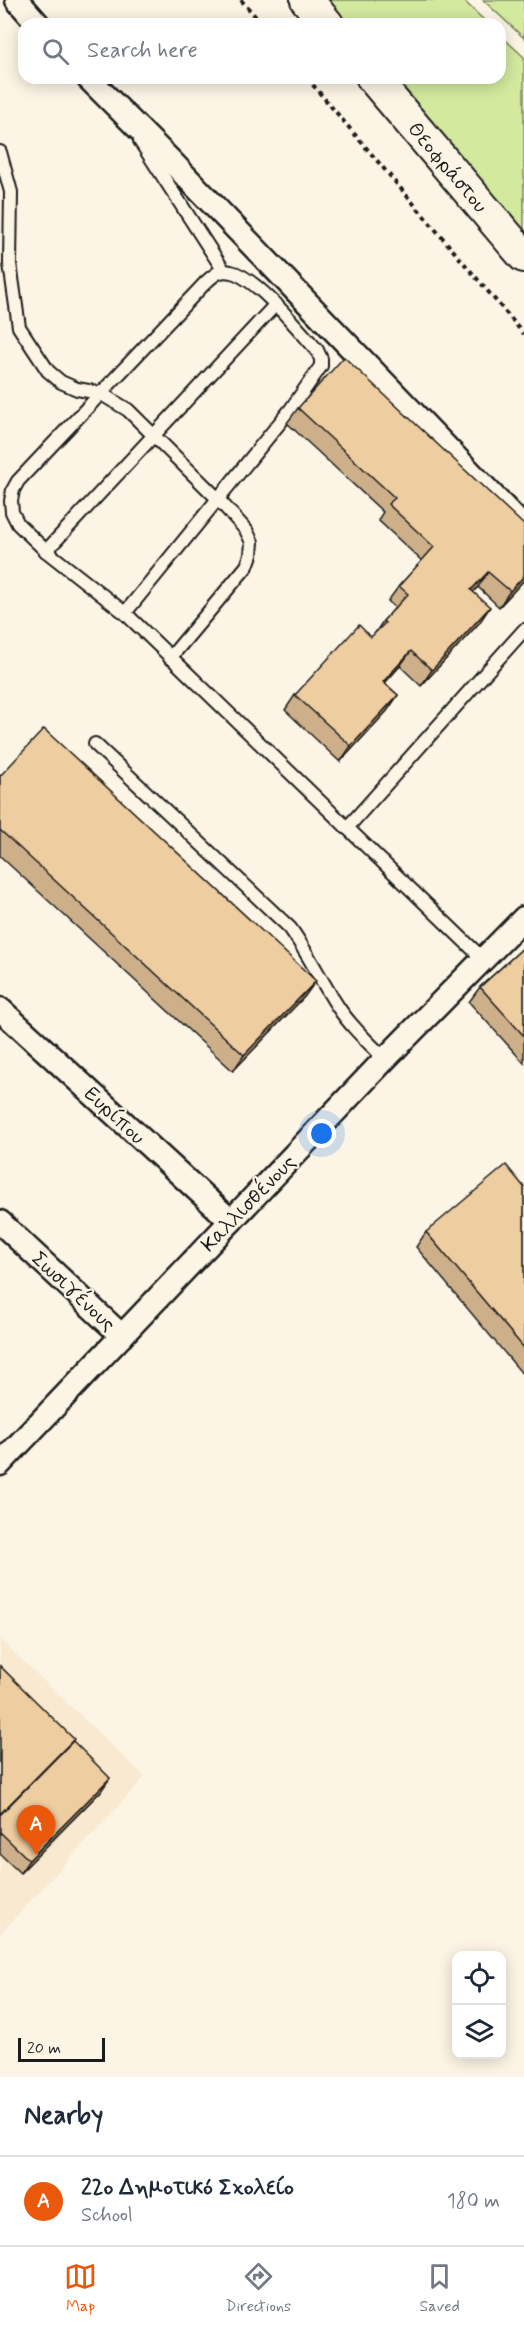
<!DOCTYPE html>
<meta charset="utf-8">
<style>
:root{--surface:#fff;--page:#f2f2f3;--text:#1f2937;--muted:#747a83;--line:#e0e1e3;--accent:#ea580c}
body{margin:0;font-family:Mynerve,sans-serif;background:var(--page);color:var(--text)}
.controls{position:absolute;right:18px;bottom:18px;display:grid;overflow:hidden;border-radius:12px;box-shadow:0 3px 15px #0003}
.controls button{width:54px;height:54px;display:grid;place-items:center;padding:0;border:0;border-bottom:2px solid var(--line);background:var(--surface);color:var(--text);font:30px sans-serif}
.scale{position:absolute;left:18px;bottom:15px;width:87px;box-sizing:border-box;padding-left:6px;border:3px solid #1c1c1c;border-top:0;font-size:16px;line-height:21px;white-space:nowrap;color:#1c1c1c;-webkit-text-stroke:4px #fcf5e5;paint-order:stroke}
.you{position:absolute;left:322px;top:1134px;width:21px;height:21px;margin:-15px;border:4px solid #fff;border-radius:50%;background:#1a73e8;box-shadow:0 0 0 9px #1a73e833}
.badge{display:grid;place-items:center;width:39px;height:39px;border-radius:50%;background:var(--accent);color:#fff;font-size:20px;font-weight:700}
.pin{position:absolute;translate:-50% -50px;filter:drop-shadow(0 2px 3px #0008)}
.pin::after{content:'';position:absolute;top:32px;width:21px;height:18px;background:inherit;clip-path:polygon(0 0,100% 0,50% 100%)}
.list{margin:0;padding:0;list-style:none}
h2{display:flex;justify-content:space-between;align-items:center;height:78px;margin:0;padding:0 24px;font-size:26px}
h2 small{font-size:20px;font-weight:400;color:var(--muted)}
.list li{display:grid;grid-template-columns:39px 1fr auto;gap:18px;align-items:center;box-sizing:border-box;height:90px;padding:0 24px;border-top:2px solid var(--line)}
.list b{display:block;font-size:22px;white-space:nowrap}
.list p{margin:0;font-size:20px;white-space:nowrap;color:var(--muted)}
.list em{font-size:20px;font-style:normal;color:var(--muted)}
.icon{flex:none;width:33px;height:33px;fill:none;stroke:currentColor;stroke-width:2;stroke-linecap:round;stroke-linejoin:round}
.map{position:relative;flex:none;width:524px;height:2077px;overflow:hidden}
.search{position:absolute;background:var(--surface);box-shadow:0 3px 15px #0003;left:18px;right:18px;top:18px;height:66px;display:flex;align-items:center;gap:15px;box-sizing:border-box;padding:0 21px;border-radius:18px;color:var(--muted);font-size:22px}
.sheet{height:168px;background:var(--surface)}
nav{display:flex;justify-content:space-around;align-items:center;box-sizing:border-box;height:84px;border-top:2px solid var(--line);background:var(--surface);font-size:16px;color:var(--muted)}
nav a{display:grid;justify-items:center;gap:3px}
nav .on{color:var(--accent)}
.map>svg:first-child{display:block}
.built{fill:#f8e9d0}
.green{fill:#d2e99e;stroke:#77825d;stroke-width:1.5}
.lines{fill:none;stroke-linecap:round;stroke-linejoin:round}
.lane-casing{stroke:#1c1c1c;stroke-width:16}
.street-casing{stroke:#1c1c1c;stroke-width:27}
.secondary-casing{stroke:#1c1c1c;stroke-width:36}
.path{stroke:#1c1c1c;stroke-width:4;stroke-dasharray:4.5 4.5;stroke-linecap:butt}
.lane{stroke:#fcf5e5;stroke-width:12}
.street{stroke:#fcf5e5;stroke-width:22}
.secondary{stroke:#fcf5e5;stroke-width:32}
.wall{fill:#cdb08a;stroke:#1c1c1c;stroke-width:1.5}
.shaded-wall{fill:#a79070;stroke:#1c1c1c;stroke-width:1.5}
.building{fill:#eecda0;stroke:#1c1c1c;stroke-width:1.5}
.labels{text-anchor:middle;stroke-width:4.5;stroke-linejoin:round;paint-order:stroke}
.street-label{font-size:21px;fill:#1c1c1c;stroke:#fcf5e5}
</style>
<div class="map">
<svg width="524" height="2077" viewBox="0 0 524 2077">
<rect width="100%" height="100%" fill="#fcf5e5"/>
<filter id="ink" filterUnits="userSpaceOnUse"><feTurbulence type="fractalNoise" baseFrequency=".0167" numOctaves="2"/><feDisplacementMap in="SourceGraphic" scale="12" xChannelSelector="R" yChannelSelector="G"/><feConvolveMatrix kernelMatrix="1 2 1 2 8 2 1 2 1" color-interpolation-filters="sRGB"/></filter>
<g filter="url(#ink)">
<polygon class="built" points="0,1639 145,1777 0,1934"/>
<g class="green">
<polygon points="321,0 463,0 488,24 341,24"/>
<polygon points="483,0 524,0 524,38"/>
<polygon points="500,35 524,57 524,241 386,78 500,78"/>
</g>
<g class="lines">
<defs>
<g id="lane">
<polyline points="140,141 224,271"/>
<polyline points="0,152 11,192 10,264 19,327 48,371 61,382 77,389 100,393 128,410 218,499 246,530 252,542 251,555 247,566 170,658"/>
<polyline points="46,551 276,304"/>
<path d="M 125,613 L 291,409 L 321,366 L 321,359 L 317,350 C 299,330 256,277 231,272 C 220,269 214,275 206,282 L 18,481 L 13,490 L 11,501 L 12,512 L 18,524 L 46,551 L 125,613 L 484,960"/>
<path d="M 95,744 L 290,928 C 308,953 321,981 338,1007 C 351,1027 369,1043 385,1059"/>
<polyline points="347,828 524,630"/>
</g>
<g id="street">
<polyline points="17,0 38,24"/>
<polyline points="88,78 172,162 524,528"/>
<polyline points="0,1009 231,1221"/>
<polyline points="0,1222 122,1336"/>
<polyline points="0,1464 385,1059 524,918"/>
</g>
<g id="secondary">
<polyline points="307,0 327,24"/>
<polyline points="373,78 524,256"/>
</g>
</defs>
<use href="#lane" class="lane-casing"/>
<use href="#street" class="street-casing"/>
<use href="#secondary" class="secondary-casing"/>
<g class="path">
<polyline points="241,0 262,24"/>
<polyline points="307,78 524,334"/>
</g>
<use href="#lane" class="lane"/>
<use href="#street" class="street"/>
<use href="#secondary" class="secondary"/>
</g>
<g class="wall">
<polygon points="298,408 524,580 499,607 478,587 473,591 480,622 421,686 400,666 385,683 398,695 387,711 340,762 285,710 295,695 373,636 383,621 395,608 388,601 399,586 422,561 378,520 383,512 287,423"/>
<polygon points="0,776 305,996 233,1071 0,856"/>
<polygon points="524,947 524,1063 469,1002 480,987"/>
<polygon points="524,1187 524,1376 416,1247 426,1232"/>
<polygon points="0,1666 73,1741 101,1791 20,1873 0,1854"/>
</g>
<g class="shaded-wall">
<polygon points="488,572 478,587 461,605 471,590"/>
<polygon points="524,576 524,580 499,607 510,591"/>
<polygon points="490,607 480,622 421,686 432,670"/>
<polygon points="411,651 400,666 372,697 383,682"/>
<polygon points="398,695 387,711 340,762 351,746"/>
<polygon points="316,981 305,996 233,1071 244,1055"/>
<polygon points="110,1778 101,1791 20,1873 29,1860"/>
</g>
<g class="building">
<polygon points="344,357 524,525 524,576 510,591 488,572 471,590 490,607 432,670 411,651 383,682 398,695 351,746 295,695 359,625 371,637 385,623 383,621 408,594 399,586 434,547 388,504 395,498 298,408"/>
<polygon points="44,729 316,981 244,1055 0,830 0,776"/>
<polygon points="524,947 524,1036 480,987"/>
<polygon points="506,1165 524,1187 524,1348 426,1232"/>
<polygon points="0,1666 74,1739 0,1814"/>
<polygon points="73,1741 110,1778 29,1860 0,1832 0,1815"/>
</g>
</g>
<g class="labels">
<g class="street-label">
<text transform="translate(448 167) rotate(50)" y="7">Θεοφράστου</text>
<text transform="translate(115 1115) rotate(43)" y="7">Ευρίπου</text>
<text transform="translate(248 1203) rotate(-46)" y="7">Καλλισθένους</text>
<text transform="translate(74 1291) rotate(43)" y="7">Σωσιγένους</text>
</g>
</g>
</svg>
<div class="controls">
<button><svg class="icon" aria-label="locate" viewBox="0 0 24 24"><circle cx="12" cy="12" r="6"/><path d="M12 2v4M12 18v4M2 12h4M18 12h4"/></svg></button>
<button><svg class="icon" aria-label="layers" viewBox="0 0 24 24"><path d="M12 4l9 5-9 5-9-5zM3 14l9 5 9-5"/></svg></button>
</div>
<div class="scale">20 m</div>
<div class="you"></div>
<div class="pin badge" style="left:36px;top:1855px">A</div>
<div class="search"><svg class="icon" aria-label="search" viewBox="0 0 24 24"><circle cx="10" cy="10" r="6"/><path d="M15 15l6 6"/></svg>Search here</div>
</div>
<section class="sheet">
<h2>Nearby<small></small></h2>
<ul class="list">
<li><span class="badge">A</span><div><b>22ο Δημοτικό Σχολείο</b><p>School</p></div><em>180 m</em></li>
</ul>
</section>
<nav>
<a class="on"><svg class="icon" aria-label="map" viewBox="0 0 24 24"><path d="M3 6l6-2 6 2 6-2v14l-6 2-6-2-6 2zM9 4v14M15 6v14"/></svg>Map</a>
<a><svg class="icon" aria-label="directions" viewBox="0 0 24 24"><path d="M12 3l9 9-9 9-9-9zM9 14v-3h6M13 9l2 2-2 2"/></svg>Directions</a>
<a><svg class="icon" aria-label="saved" viewBox="0 0 24 24"><path d="M7 4h10v16l-5-4-5 4z"/></svg>Saved</a>
</nav>
